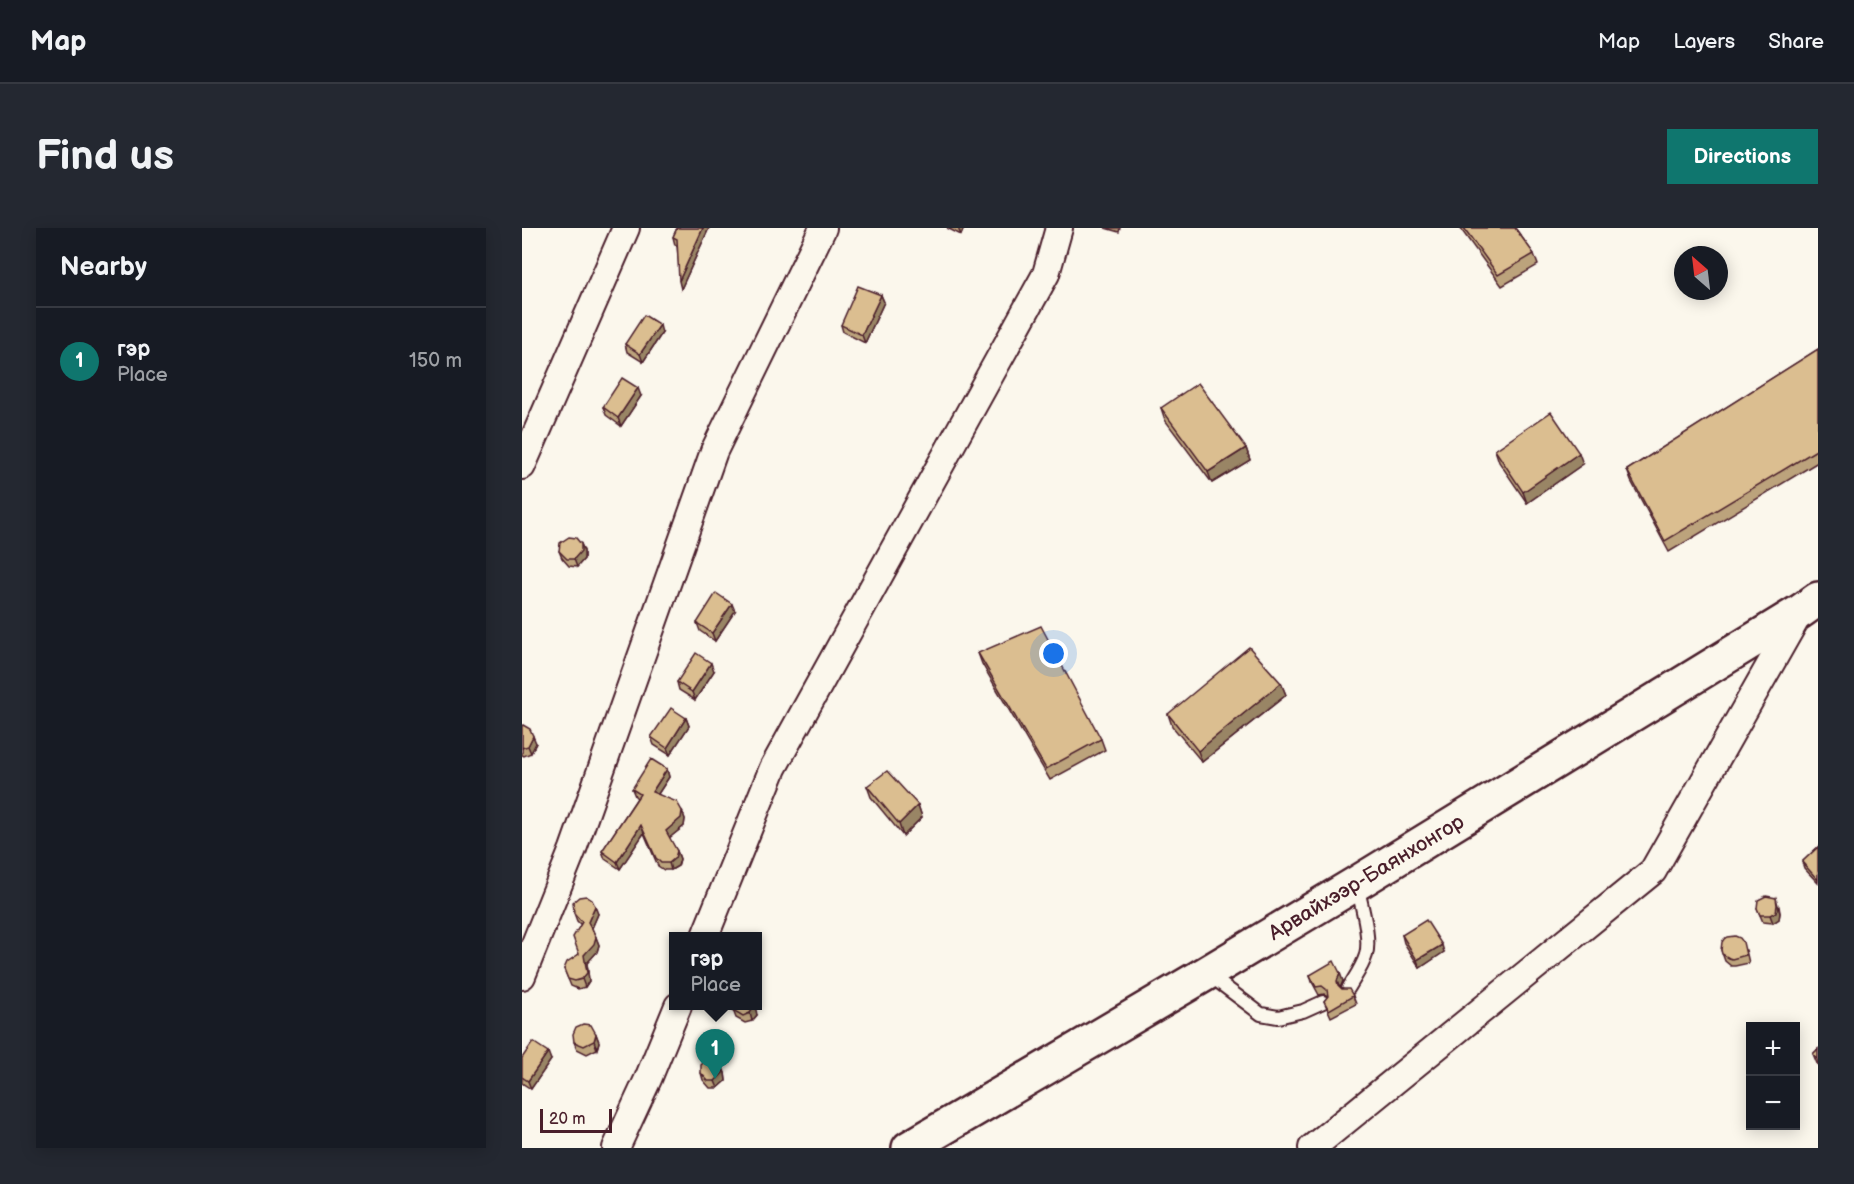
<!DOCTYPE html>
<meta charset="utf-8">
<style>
:root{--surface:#171b24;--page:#242831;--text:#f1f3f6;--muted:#9ea1a6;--line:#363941;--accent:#0f766e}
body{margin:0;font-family:"Balsamiq Sans",sans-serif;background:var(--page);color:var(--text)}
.controls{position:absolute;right:18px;bottom:18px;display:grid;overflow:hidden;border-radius:0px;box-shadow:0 3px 15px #0003}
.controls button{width:54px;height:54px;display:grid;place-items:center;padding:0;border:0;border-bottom:2px solid var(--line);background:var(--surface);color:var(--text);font:30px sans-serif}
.compass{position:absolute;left:1152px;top:18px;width:54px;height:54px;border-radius:50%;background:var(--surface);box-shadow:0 3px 15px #0003;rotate:332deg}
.scale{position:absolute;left:18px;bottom:15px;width:72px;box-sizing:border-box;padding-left:6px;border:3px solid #4a1f2b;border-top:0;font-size:16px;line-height:21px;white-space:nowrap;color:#4a1f2b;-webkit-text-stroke:4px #fbf7ec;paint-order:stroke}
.you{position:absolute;left:532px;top:426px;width:21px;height:21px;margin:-15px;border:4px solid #fff;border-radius:50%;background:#1a73e8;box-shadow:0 0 0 9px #1a73e833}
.badge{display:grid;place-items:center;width:39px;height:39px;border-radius:50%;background:var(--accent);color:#fff;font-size:20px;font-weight:700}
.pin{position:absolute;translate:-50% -50px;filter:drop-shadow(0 2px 3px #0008)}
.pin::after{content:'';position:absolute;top:32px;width:21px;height:18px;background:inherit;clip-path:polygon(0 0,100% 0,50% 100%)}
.popup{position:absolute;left:147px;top:704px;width:93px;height:78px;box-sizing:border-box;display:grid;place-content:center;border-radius:0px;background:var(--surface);filter:drop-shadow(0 2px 4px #0005);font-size:20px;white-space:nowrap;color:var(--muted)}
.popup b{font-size:22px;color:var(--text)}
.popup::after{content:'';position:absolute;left:50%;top:100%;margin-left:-12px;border:12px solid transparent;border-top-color:var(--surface)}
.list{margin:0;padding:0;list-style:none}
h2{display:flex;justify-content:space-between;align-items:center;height:78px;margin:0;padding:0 24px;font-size:26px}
h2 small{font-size:20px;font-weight:400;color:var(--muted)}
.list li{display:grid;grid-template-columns:39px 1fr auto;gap:18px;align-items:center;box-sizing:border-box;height:108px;padding:0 24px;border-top:2px solid var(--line)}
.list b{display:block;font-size:22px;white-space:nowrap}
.list p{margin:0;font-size:20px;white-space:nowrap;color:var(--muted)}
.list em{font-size:20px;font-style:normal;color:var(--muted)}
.map{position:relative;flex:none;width:1296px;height:920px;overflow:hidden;border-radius:0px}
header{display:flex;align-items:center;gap:36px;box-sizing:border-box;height:84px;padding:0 30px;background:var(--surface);border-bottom:2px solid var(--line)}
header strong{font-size:28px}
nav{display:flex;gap:33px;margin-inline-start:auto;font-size:21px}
.intro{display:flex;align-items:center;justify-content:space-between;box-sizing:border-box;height:144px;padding:0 36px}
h1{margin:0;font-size:42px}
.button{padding:15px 27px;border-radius:0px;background:var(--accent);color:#fff;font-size:21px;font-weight:700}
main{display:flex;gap:36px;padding:0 36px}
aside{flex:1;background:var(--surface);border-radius:0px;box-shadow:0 3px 15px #0003}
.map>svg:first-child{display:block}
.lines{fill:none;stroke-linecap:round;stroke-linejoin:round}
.service-casing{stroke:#4a1f2b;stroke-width:16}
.minor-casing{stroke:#4a1f2b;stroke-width:30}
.trunk-casing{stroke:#4a1f2b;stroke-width:38}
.service{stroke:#fbf7ec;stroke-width:12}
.minor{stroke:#fbf7ec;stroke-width:26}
.trunk{stroke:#fbf7ec;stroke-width:33}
.wall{fill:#bca37c;stroke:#4a1f2b;stroke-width:1.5}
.shaded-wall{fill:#998565;stroke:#4a1f2b;stroke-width:1.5}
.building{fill:#dbbe90;stroke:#4a1f2b;stroke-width:1.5}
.labels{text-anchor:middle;stroke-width:5;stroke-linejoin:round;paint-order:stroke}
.street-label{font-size:21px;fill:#4a1f2b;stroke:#fbf7ec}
</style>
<header>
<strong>Map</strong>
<nav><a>Map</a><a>Layers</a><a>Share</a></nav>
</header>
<div class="intro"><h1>Find us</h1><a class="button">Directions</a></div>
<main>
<aside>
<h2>Nearby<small></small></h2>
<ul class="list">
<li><span class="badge">1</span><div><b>гэр</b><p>Place</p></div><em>150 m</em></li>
</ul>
</aside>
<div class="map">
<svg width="1296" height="920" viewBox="0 0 1296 920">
<rect width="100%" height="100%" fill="#fbf7ec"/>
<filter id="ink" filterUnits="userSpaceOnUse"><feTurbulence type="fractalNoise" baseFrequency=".0167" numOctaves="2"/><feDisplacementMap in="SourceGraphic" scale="12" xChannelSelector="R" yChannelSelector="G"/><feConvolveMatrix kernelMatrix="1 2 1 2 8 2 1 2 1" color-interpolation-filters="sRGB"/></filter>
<g filter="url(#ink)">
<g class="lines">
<defs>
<g id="service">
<polyline points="686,746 739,786 756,789 781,783 801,774"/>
<path d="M 826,761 C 832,750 840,740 844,727 C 849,709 839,676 835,657"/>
</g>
<g id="minor">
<polyline points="0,238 104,0"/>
<polyline points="183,708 251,540 524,46 537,0"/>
<polyline points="0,748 51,621 192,223 301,0"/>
<polyline points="94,920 126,851 156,778"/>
<polyline points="790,920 1131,643 1278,384"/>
</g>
<polyline id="trunk" points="387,920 685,745 835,655 1279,383 1296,371"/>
</defs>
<use href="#service" class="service-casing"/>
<use href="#minor" class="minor-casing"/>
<use href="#trunk" class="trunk-casing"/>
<use href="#service" class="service"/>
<use href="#minor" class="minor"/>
<use href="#trunk" class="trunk"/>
</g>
<g class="wall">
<polygon points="155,0 187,0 159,61 155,17 153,17 151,9"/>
<polygon points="425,0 442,0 439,7"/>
<polygon points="583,0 598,0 597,4"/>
<polygon points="938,0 993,0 1012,26 1016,37 980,58"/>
<polygon points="359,67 362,74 343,115 321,104 319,97"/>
<polygon points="140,105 121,134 105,124 103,116"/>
<polygon points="1296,121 1296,234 1147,324 1109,253 1105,242"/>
<polygon points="119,168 99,198 84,187 81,179"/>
<polygon points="639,180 724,220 728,232 690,255 643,192"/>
<polygon points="973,222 1061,236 1005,275 977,234"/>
<polygon points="59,316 62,323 62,331 55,339 47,338 40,330 37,323"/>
<polygon points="213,383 193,413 178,403 175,395"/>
<polygon points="456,425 579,511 583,522 528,552 460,436"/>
<polygon points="192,443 173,472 157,462 155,454"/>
<polygon points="759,455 764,467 680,534 650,498 646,486"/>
<polygon points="164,490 167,498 148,527 132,517 129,509"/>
<polygon points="0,498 14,515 9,525 2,528 0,527"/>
<polygon points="145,541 147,549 136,566 160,583 163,591 162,598 147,610 155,623 158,631 156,638 149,642 142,642 136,638 122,605 98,641 83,631 80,623 115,570 113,568 110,561"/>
<polygon points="345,558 396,577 400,589 381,608 349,569"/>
<polygon points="1296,619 1296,655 1282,640 1280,634"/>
<polygon points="1257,678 1258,685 1257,691 1251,695 1241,694 1235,680"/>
<polygon points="52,685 76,686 70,700 77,717 75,724 65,735 67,753 63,759 56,761 49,758 42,741 57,726 59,697 55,693"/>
<polygon points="880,707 922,724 898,740 882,715"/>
<polygon points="1199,722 1224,722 1227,735 1213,738 1209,738 1203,733"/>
<polygon points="788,747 821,753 818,759 831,768 834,776 809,789 802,773 806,768 802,766 797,767 790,754"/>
<polygon points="211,782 235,787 230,793 223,795 214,790"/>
<polygon points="74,806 77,814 75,821 65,826 55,821 52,814"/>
<polygon points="1296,821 1296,838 1291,826"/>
<polygon points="0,830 29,832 9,861 0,855"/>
<polygon points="200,838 203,845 204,853 196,860 188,860 181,852 179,845"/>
</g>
<g class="shaded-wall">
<polygon points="181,0 187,0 159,61 157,53"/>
<polygon points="436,0 442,0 439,7"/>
<polygon points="359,67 362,74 343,115 340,107"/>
<polygon points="138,97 140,105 121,134 118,126"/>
<polygon points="116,160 119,168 99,198 96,190"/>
<polygon points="724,220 728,232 690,255 686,244"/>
<polygon points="1057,225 1061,236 1005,275 1001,264"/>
<polygon points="59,316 62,323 62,331 55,339 52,331"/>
<polygon points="210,376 213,383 193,413 190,405"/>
<polygon points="189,435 192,443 173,472 170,464"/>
<polygon points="759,455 764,467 680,534 676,523"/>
<polygon points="164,490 167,498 148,527 145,520"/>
<polygon points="11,508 14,515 9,525 6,518"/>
<polygon points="145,541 147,549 132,572 130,564"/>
<polygon points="396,577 400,589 381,608 377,596"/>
<polygon points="160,583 163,591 162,598 146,611 144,603"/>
<polygon points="119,597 122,605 98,641 95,634"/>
<polygon points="155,623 158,631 156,638 149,642 147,635"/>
<polygon points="1254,670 1258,685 1257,691 1251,695 1248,687"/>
<polygon points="73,678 76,686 69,702 66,694"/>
<polygon points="74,709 77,717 75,724 65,735 67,753 63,759 60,751 62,727"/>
<polygon points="920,717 922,724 898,740 895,732"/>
<polygon points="818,745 821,753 818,760 819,765 815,753"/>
<polygon points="232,777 233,777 235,787 230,793 228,785"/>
<polygon points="74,806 77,814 75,821 72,813"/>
<polygon points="26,824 29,832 9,861 6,853"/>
<polygon points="200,838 203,845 204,853 196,860 193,853"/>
</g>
<g class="building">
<polygon points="155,0 181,0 157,53 155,11 151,9"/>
<polygon points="942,0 993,0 1012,26 976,47"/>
<polygon points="336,58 359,67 340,107 319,97"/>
<polygon points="122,87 138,97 118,126 103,116"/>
<polygon points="1296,121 1296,221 1143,313 1105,242"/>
<polygon points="100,150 116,160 96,190 81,179"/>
<polygon points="676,155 724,220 686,244 639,180"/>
<polygon points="1029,184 1057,225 1001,264 973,222"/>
<polygon points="47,309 54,310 59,316 59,323 52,331 45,331 37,323 38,315"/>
<polygon points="194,365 210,376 190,405 175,395"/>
<polygon points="519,398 579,511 524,541 456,425"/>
<polygon points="727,419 759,455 676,523 646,486"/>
<polygon points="174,425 189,435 170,464 155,454"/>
<polygon points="149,480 164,490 145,520 129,509"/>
<polygon points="1,497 8,501 11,508 6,518 0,520 0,498"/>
<polygon points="129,531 145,541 130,564 155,574 160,583 159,590 144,603 155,623 153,630 147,635 139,635 134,630 119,597 95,634 80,623 118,566 110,561"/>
<polygon points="365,543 396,577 377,596 345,558"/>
<polygon points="1296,619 1296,652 1280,634"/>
<polygon points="64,668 70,672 73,678 66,694 74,709 72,716 62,727 65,745 60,751 53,753 46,751 42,741 45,734 57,726 51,709 60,694 52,685 51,674 57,669"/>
<polygon points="1244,668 1254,670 1255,677 1254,684 1248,687 1238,687 1235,680 1236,672"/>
<polygon points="904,692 920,717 895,732 880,707"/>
<polygon points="1213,708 1218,710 1221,714 1224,727 1210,731 1207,730 1200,726 1199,722 1200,714 1202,711 1205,709"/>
<polygon points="812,733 818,745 815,753 816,757 820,761 827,761 831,768 807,782 802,773 806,768 805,762 800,758 794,759 788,747"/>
<polygon points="210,777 232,777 232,779 228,785 221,788 211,782"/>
<polygon points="61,796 69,797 74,806 72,813 62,818 52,814 51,806 54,799"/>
<polygon points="11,814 26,824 6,853 0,849 0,830"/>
<polygon points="1296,821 1296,832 1291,826"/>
<polygon points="185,831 196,832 200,838 201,845 193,853 186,853 179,845 179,837"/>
</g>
</g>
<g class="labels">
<g class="street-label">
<text transform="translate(844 649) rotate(-31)" y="7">Арвайхээр-Баянхонгор</text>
</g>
</g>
</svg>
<div class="controls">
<button>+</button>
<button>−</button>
</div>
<svg class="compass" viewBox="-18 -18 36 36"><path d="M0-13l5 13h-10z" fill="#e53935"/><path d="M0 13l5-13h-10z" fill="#9ea1a6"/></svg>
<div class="scale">20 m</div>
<div class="you"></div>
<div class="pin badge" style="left:193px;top:851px">1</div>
<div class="popup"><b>гэр</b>Place</div>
</div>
</main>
